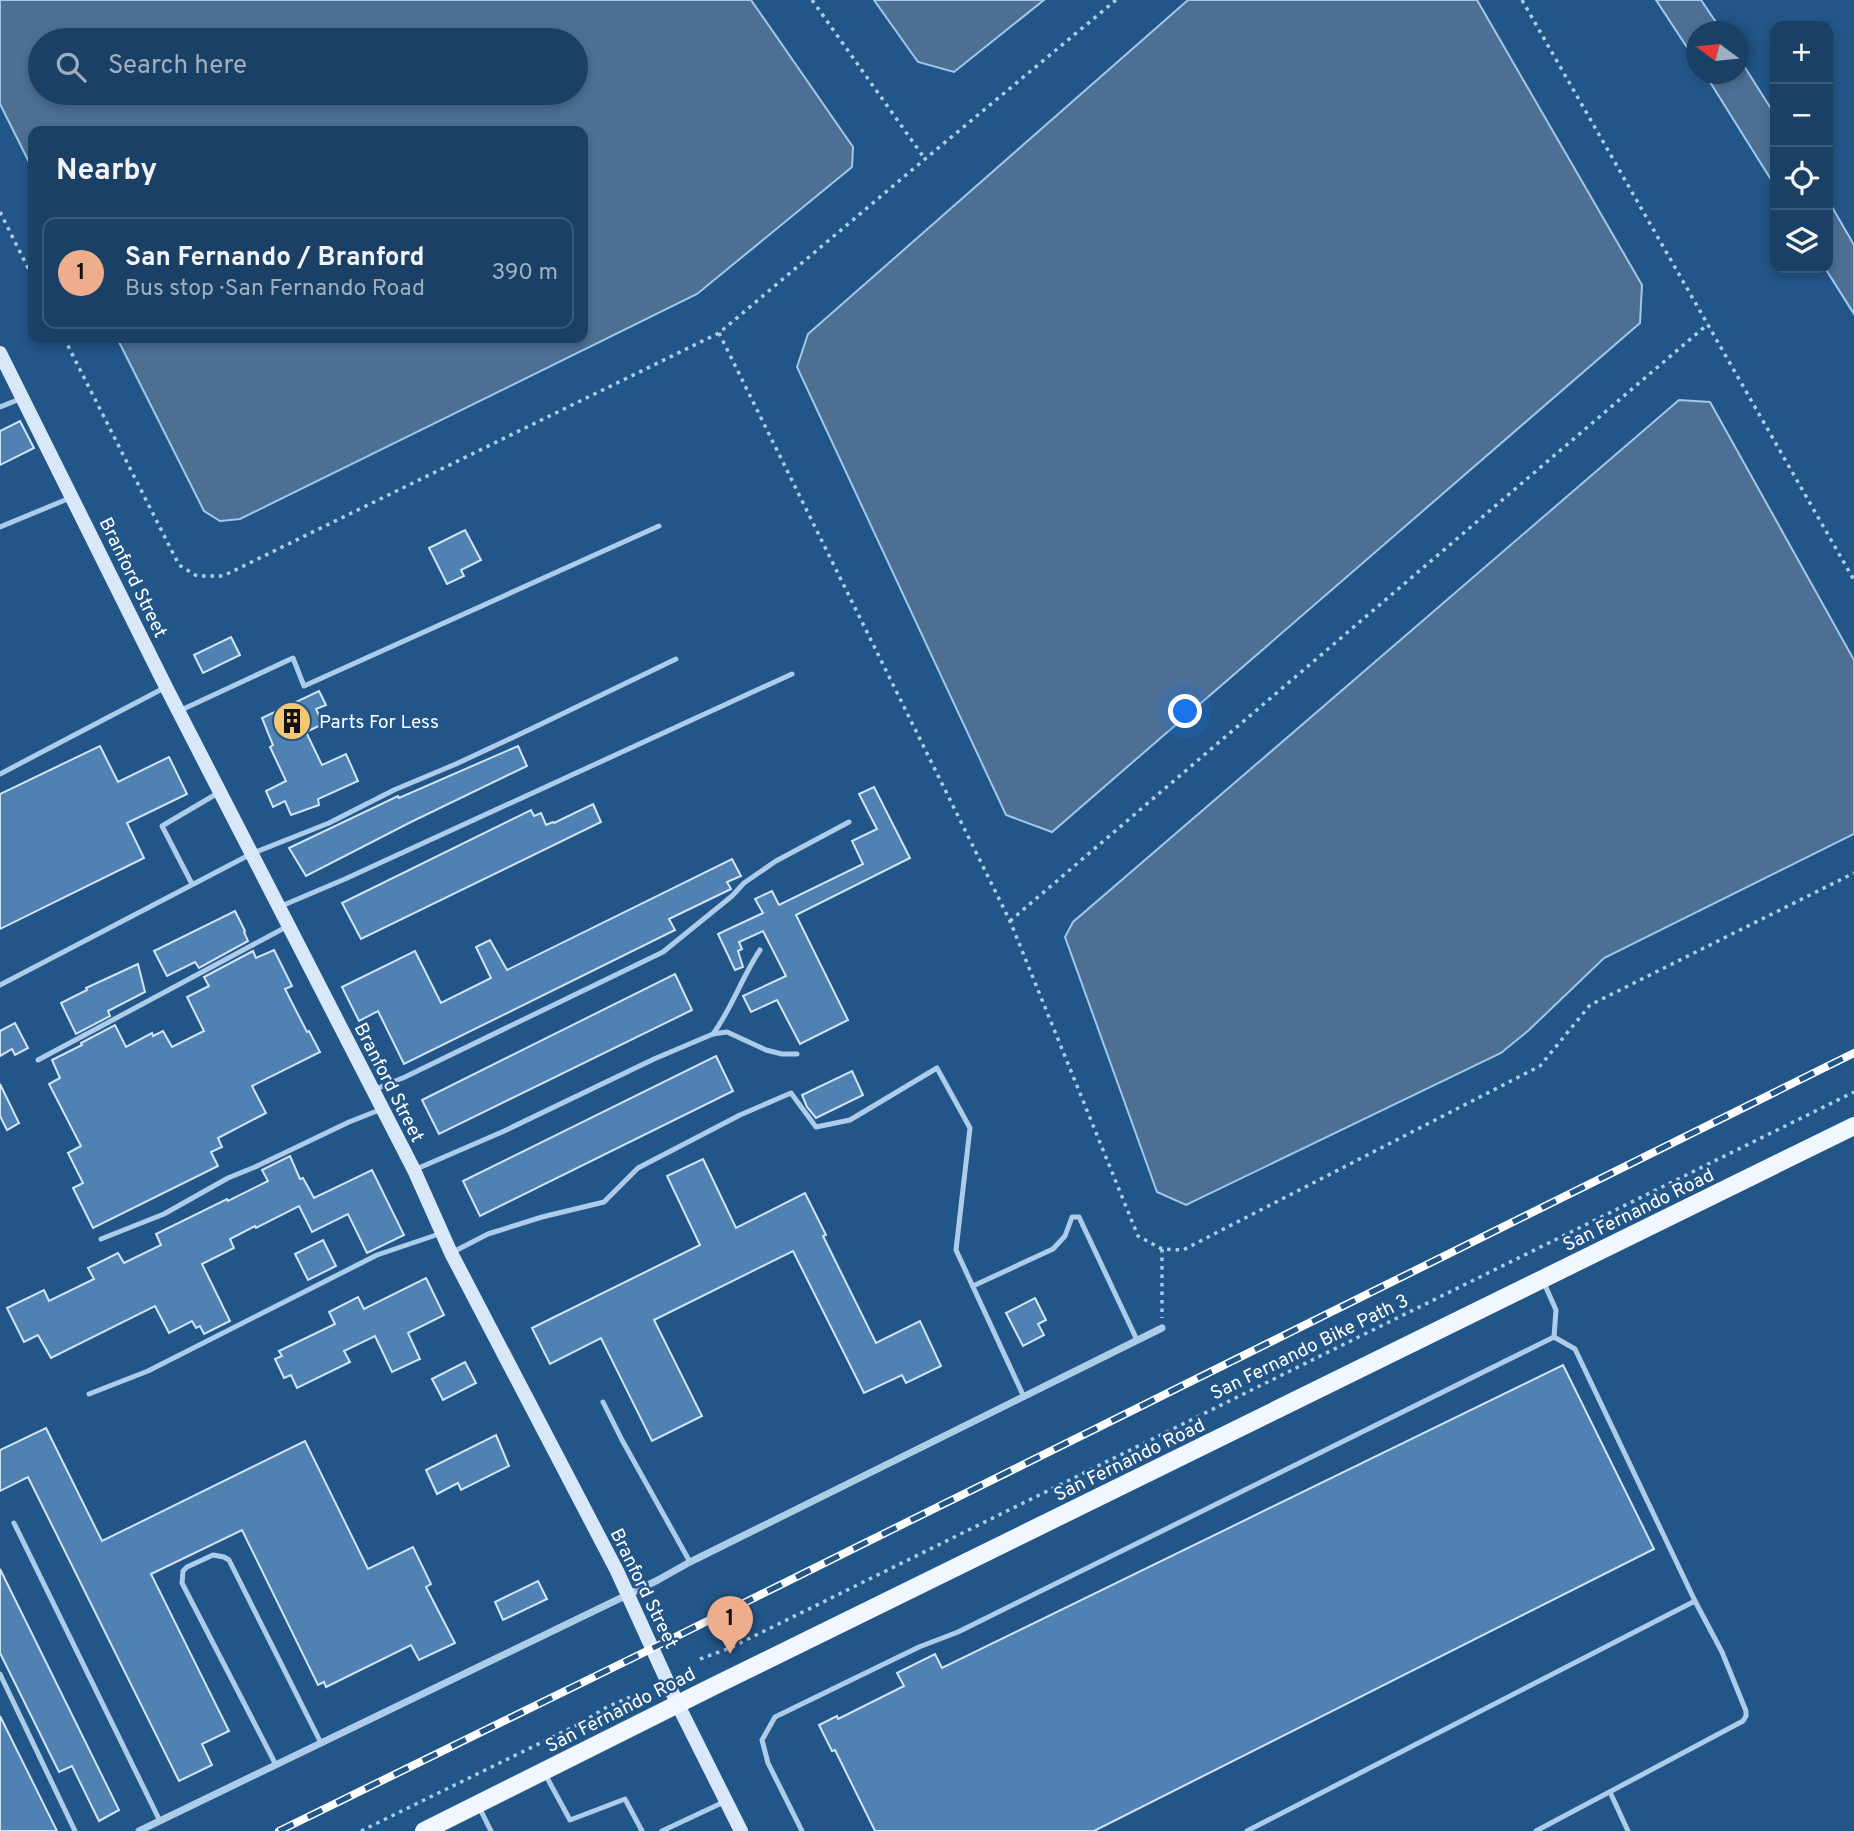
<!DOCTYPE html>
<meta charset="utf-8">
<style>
:root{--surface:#1a4066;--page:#23476c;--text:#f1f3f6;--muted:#9fafbf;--line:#38597a;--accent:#eead8d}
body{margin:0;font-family:Overpass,sans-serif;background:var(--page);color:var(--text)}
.controls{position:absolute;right:21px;top:21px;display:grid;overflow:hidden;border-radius:14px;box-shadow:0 4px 10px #0003}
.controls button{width:63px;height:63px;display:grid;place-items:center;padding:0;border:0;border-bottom:2px solid var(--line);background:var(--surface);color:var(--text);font:35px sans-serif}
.compass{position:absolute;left:1686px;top:21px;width:63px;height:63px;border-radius:50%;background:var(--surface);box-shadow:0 4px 10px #0003;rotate:285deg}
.you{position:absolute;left:1186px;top:712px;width:24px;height:24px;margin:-18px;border:5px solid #fff;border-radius:50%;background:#1a73e8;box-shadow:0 0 0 10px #1a73e833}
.badge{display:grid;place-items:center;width:46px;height:46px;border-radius:50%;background:var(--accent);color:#111;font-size:23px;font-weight:700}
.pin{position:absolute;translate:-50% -58px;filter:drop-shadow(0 2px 4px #0008)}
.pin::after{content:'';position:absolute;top:37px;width:24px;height:21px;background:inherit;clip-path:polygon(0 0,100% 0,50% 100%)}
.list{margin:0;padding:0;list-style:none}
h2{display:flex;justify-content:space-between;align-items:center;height:91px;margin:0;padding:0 28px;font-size:30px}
h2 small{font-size:23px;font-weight:400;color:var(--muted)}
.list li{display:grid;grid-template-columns:46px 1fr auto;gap:21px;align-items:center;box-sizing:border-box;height:112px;margin:0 14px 14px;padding:0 14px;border:2px solid var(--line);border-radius:14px}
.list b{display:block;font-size:26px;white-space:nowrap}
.list p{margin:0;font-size:23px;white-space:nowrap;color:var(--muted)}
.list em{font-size:23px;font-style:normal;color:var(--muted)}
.icon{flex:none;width:38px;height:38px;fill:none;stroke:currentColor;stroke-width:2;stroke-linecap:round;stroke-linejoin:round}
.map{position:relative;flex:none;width:1854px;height:1831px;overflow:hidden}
.search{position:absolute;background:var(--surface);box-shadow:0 4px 10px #0003;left:28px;top:28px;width:560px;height:77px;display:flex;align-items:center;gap:18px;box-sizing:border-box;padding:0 24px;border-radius:38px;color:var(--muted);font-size:26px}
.panel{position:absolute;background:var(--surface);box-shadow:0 4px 10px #0003;left:28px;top:126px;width:560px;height:217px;border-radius:14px}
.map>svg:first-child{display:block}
.water{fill:#4c6f93;stroke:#a1c8eb;stroke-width:2;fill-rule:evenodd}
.building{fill:#4f81b2;stroke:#d2e5f7;stroke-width:2}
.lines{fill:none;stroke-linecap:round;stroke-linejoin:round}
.path{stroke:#adccea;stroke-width:3.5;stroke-dasharray:3.5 5;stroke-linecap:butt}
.lane{stroke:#adccea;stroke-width:5}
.street{stroke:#adccea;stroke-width:7}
.secondary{stroke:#d8e8f8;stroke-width:14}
.primary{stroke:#f1f7fe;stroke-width:18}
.rail-casing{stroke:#fff;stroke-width:8}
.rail{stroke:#258;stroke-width:5;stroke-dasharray:16;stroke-linecap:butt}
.labels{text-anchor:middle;stroke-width:5;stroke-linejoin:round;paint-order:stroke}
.street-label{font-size:19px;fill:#fff;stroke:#258}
.poi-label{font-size:19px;fill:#fff;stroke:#258;text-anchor:start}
</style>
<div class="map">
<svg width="1854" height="1831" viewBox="0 0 1854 1831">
<rect width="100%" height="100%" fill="#258"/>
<g class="water">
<path d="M 0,0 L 751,0 L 853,147 L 852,167 L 697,294 L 240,519 L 220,521 L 204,511 L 117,338 L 583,338 L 583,131 L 33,131 L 33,170 L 0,104 ZM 40,40 L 576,40 L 576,93 L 40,93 Z"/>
<polygon points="874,0 1044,0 954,72 918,62"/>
<polygon points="1188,0 1477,0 1642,285 1640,323 1052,832 1006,815 797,367 808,334"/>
<polygon points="1656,0 1701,0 1722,31 1696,32 1696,61"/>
<polygon points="1739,58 1775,115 1775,186 1705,74 1738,74"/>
<polygon points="1828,200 1854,245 1854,314 1825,268 1828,268"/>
<polygon points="1679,400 1710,402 1854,660 1854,834 1604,958 1529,1030 1501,1053 1186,1205 1157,1192 1065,937 1073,922"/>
</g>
<g class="building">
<polygon points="20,421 34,448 0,465 0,431"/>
<polygon points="465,530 481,560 461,570 464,576 447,584 429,548"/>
<polygon points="231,637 240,655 203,673 194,655"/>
<polygon points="319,691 326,705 316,709 323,724 306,732 322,765 346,754 358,781 318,799 319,805 291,815 285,801 273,807 266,791 286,781 270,747 273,745 262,718"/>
<polygon points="100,746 118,782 169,757 187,794 127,823 144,858 0,929 0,794"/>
<polygon points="518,746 527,766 411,822 306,876 289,848 398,796 399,798"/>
<polygon points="874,787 910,858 796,915 848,1020 800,1044 777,1000 751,1012 743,996 786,976 763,931 739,942 742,949 738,951 743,967 735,970 718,934 763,913 755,899 772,891 779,905 863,864 852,841 877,829 859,794"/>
<polygon points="593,804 601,822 361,939 342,903 531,810 534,816 541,813 546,825 553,822 554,823"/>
<polygon points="732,859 741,876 727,882 731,889 669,919 675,930 404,1064 378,1011 359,1021 342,987 415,951 441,1003 491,978 476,947 490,940 507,970"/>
<polygon points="235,911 245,931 244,932 248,941 199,968 195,962 167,976 154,951"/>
<polygon points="274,950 292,986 285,989 307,1032 309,1031 320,1052 252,1086 266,1113 218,1138 222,1147 211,1152 218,1166 93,1228 73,1188 83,1183 68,1153 81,1146 49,1084 60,1078 52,1060 82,1045 81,1043 115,1025 126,1047 152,1033 153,1036 163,1031 172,1047 204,1031 187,997 209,986 204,977 253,951 256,958"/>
<polygon points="138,964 145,992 108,1011 110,1016 76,1034 61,1003 87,990 86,988"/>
<polygon points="675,974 692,1010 439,1134 422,1100"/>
<polygon points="15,1023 28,1048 15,1055 12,1049 0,1056 0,1031"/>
<polygon points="716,1056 733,1091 480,1216 463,1181"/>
<polygon points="852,1071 863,1095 816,1118 807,1107 802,1095"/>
<polygon points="0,1084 19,1123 7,1130 0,1116"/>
<polygon points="290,1156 300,1179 303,1178 314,1198 372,1170 404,1235 367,1253 348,1214 312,1232 299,1206 256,1228 255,1226 230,1239 234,1248 202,1264 230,1321 204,1334 200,1326 196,1328 192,1321 169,1333 155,1306 51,1358 38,1335 24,1342 7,1308 44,1290 49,1301 94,1279 88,1268 118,1253 124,1263 161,1245 156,1234 227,1199 228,1201 268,1181 262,1170"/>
<polygon points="703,1159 736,1228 805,1193 826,1235 823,1236 876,1343 920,1321 941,1366 906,1383 902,1375 864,1393 793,1251 654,1320 702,1416 652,1441 601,1338 550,1364 532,1328 700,1245 667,1176"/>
<polygon points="323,1240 336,1266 308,1280 295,1254"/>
<polygon points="426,1278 444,1315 408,1333 420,1359 392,1372 375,1336 344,1351 350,1362 297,1388 291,1375 284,1378 275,1359 282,1356 279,1351 335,1324 329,1312 358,1297 364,1309"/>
<polygon points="1035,1298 1046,1320 1038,1324 1044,1335 1023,1346 1006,1313"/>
<polygon points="465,1362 476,1383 443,1400 432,1379"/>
<polygon points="1563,1365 1654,1549 1094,1831 875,1831 835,1750 832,1751 819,1725 837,1716 838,1719 904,1686 897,1673 935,1654 942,1668"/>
<polygon points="46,1428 102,1541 305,1441 368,1569 413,1547 431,1584 426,1587 455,1643 419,1660 411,1645 326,1687 324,1682 318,1685 242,1530 151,1574 229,1731 202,1744 212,1765 179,1781 28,1477 0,1491 0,1450"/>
<polygon points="496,1435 509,1466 461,1490 458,1483 437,1494 426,1470"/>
<polygon points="0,1569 119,1810 99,1821 72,1766 59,1772 0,1653"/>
<polygon points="538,1581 547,1599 503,1620 495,1602"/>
<polygon points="0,1716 57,1831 0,1831"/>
</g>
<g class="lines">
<g class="path">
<polyline points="812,0 925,159"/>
<polyline points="1522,0 1854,580"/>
<polyline points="0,212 33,278"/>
<polyline points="719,333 1010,921 1138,1236 1162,1249 1183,1250 1540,1066 1590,1005 1854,873"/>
<polyline points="64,338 179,565 197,576 223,576 719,333 925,159 1116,0"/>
<polyline points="1010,921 1708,324"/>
<polyline points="1162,1249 1162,1318"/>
<polyline points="700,1659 730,1648 1854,1092"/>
<polyline points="361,1831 579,1724 607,1707 630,1697"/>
</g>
<g class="lane">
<polyline points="0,407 20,399"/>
<polyline points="0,527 70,498"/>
<polyline points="179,711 293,658 304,686 659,526"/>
<polyline points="0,774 166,687"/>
<polyline points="192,884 162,826 218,793"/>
<polyline points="279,907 345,879 792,674"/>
<polyline points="0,985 251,854 329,823 394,790 456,764 535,727 676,659"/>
<path d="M 713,1034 C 732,1008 742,977 760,950"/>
<polyline points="38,1060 288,926"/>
<polyline points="376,1089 405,1077 663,952 732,896 744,883 776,861 849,822"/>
<polyline points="414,1170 502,1132 654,1059 713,1034 727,1032 766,1050 782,1054 797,1054"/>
<polyline points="101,1239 164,1214 228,1178 255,1167 349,1122 382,1109"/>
<polyline points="453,1252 488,1234 542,1217 604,1202 638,1168 740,1115 791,1093 816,1127 850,1120 937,1068 970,1128 956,1250 1024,1397"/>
<polyline points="1544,1283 1556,1310 1554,1337"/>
<polyline points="973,1286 1053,1249 1065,1236 1072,1217 1079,1217 1137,1340"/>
<polyline points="89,1394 148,1371 377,1255 439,1234"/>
<polyline points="603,1402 622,1440 690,1562"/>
<polyline points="14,1523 160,1821"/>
<polyline points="0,1674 75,1831"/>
<polyline points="276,1765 182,1583 183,1571 187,1567 213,1555 224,1557 229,1560 321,1743"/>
<polyline points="545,1774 570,1820 625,1799 642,1831"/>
<polyline points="1610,1792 1628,1831"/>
<polyline points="479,1807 491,1831"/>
<polyline points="662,1831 726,1801"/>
<polyline points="802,1831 768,1763 762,1740 775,1717 919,1647 958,1632 1554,1337 1575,1349 1695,1601 1247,1831"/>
<polyline points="1536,1831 1743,1721 1746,1716 1746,1711 1722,1652 1695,1601"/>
</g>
<polyline class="street" points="139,1831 658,1580 690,1562 1162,1328"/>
<polyline class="secondary" points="0,353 166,687 414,1170 451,1253 617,1571 678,1705 741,1831"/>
<polyline class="primary" points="424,1831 712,1687 1854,1126"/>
<defs>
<polyline id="rail" points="279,1831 653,1648 1854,1053"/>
</defs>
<use href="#rail" class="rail-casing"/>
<use href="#rail" class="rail"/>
</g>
<defs>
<symbol id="building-disc" viewBox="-11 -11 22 22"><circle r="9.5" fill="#f5c770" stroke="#258"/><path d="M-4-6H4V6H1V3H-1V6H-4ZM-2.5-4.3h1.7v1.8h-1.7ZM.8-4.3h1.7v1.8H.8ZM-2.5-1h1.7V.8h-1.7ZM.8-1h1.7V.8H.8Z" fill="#111"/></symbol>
</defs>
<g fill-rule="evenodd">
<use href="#building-disc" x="270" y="699" width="44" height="44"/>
</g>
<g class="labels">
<g class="street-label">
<text transform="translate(134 577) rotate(64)" y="7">Branford Street</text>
<text transform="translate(390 1082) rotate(63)" y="7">Branford Street</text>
<text transform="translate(1638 1209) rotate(-26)" y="7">San Fernando Road</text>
<text transform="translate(1309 1346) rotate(-26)" y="7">San Fernando Bike Path 3</text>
<text transform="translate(1129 1459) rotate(-26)" y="7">San Fernando Road</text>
<text transform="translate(645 1588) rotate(64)" y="7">Branford Street</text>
<text transform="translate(620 1709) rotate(-27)" y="7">San Fernando Road</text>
</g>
<g class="poi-label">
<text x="319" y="728">Parts For Less</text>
</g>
</g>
</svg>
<div class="controls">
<button>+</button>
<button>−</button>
<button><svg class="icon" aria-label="locate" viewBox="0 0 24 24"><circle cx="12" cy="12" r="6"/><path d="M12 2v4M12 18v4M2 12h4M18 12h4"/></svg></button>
<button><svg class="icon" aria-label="layers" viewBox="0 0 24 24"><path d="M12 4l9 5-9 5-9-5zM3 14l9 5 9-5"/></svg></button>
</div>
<svg class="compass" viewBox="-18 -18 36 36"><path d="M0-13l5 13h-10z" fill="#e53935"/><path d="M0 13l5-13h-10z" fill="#9fafbf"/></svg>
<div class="you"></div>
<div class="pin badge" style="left:730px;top:1654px">1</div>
<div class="search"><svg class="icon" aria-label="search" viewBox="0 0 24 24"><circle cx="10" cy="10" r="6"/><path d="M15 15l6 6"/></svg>Search here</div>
<section class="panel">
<h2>Nearby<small></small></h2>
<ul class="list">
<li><span class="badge">1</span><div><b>San Fernando / Branford</b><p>Bus stop · San Fernando Road</p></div><em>390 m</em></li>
</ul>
</section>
</div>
